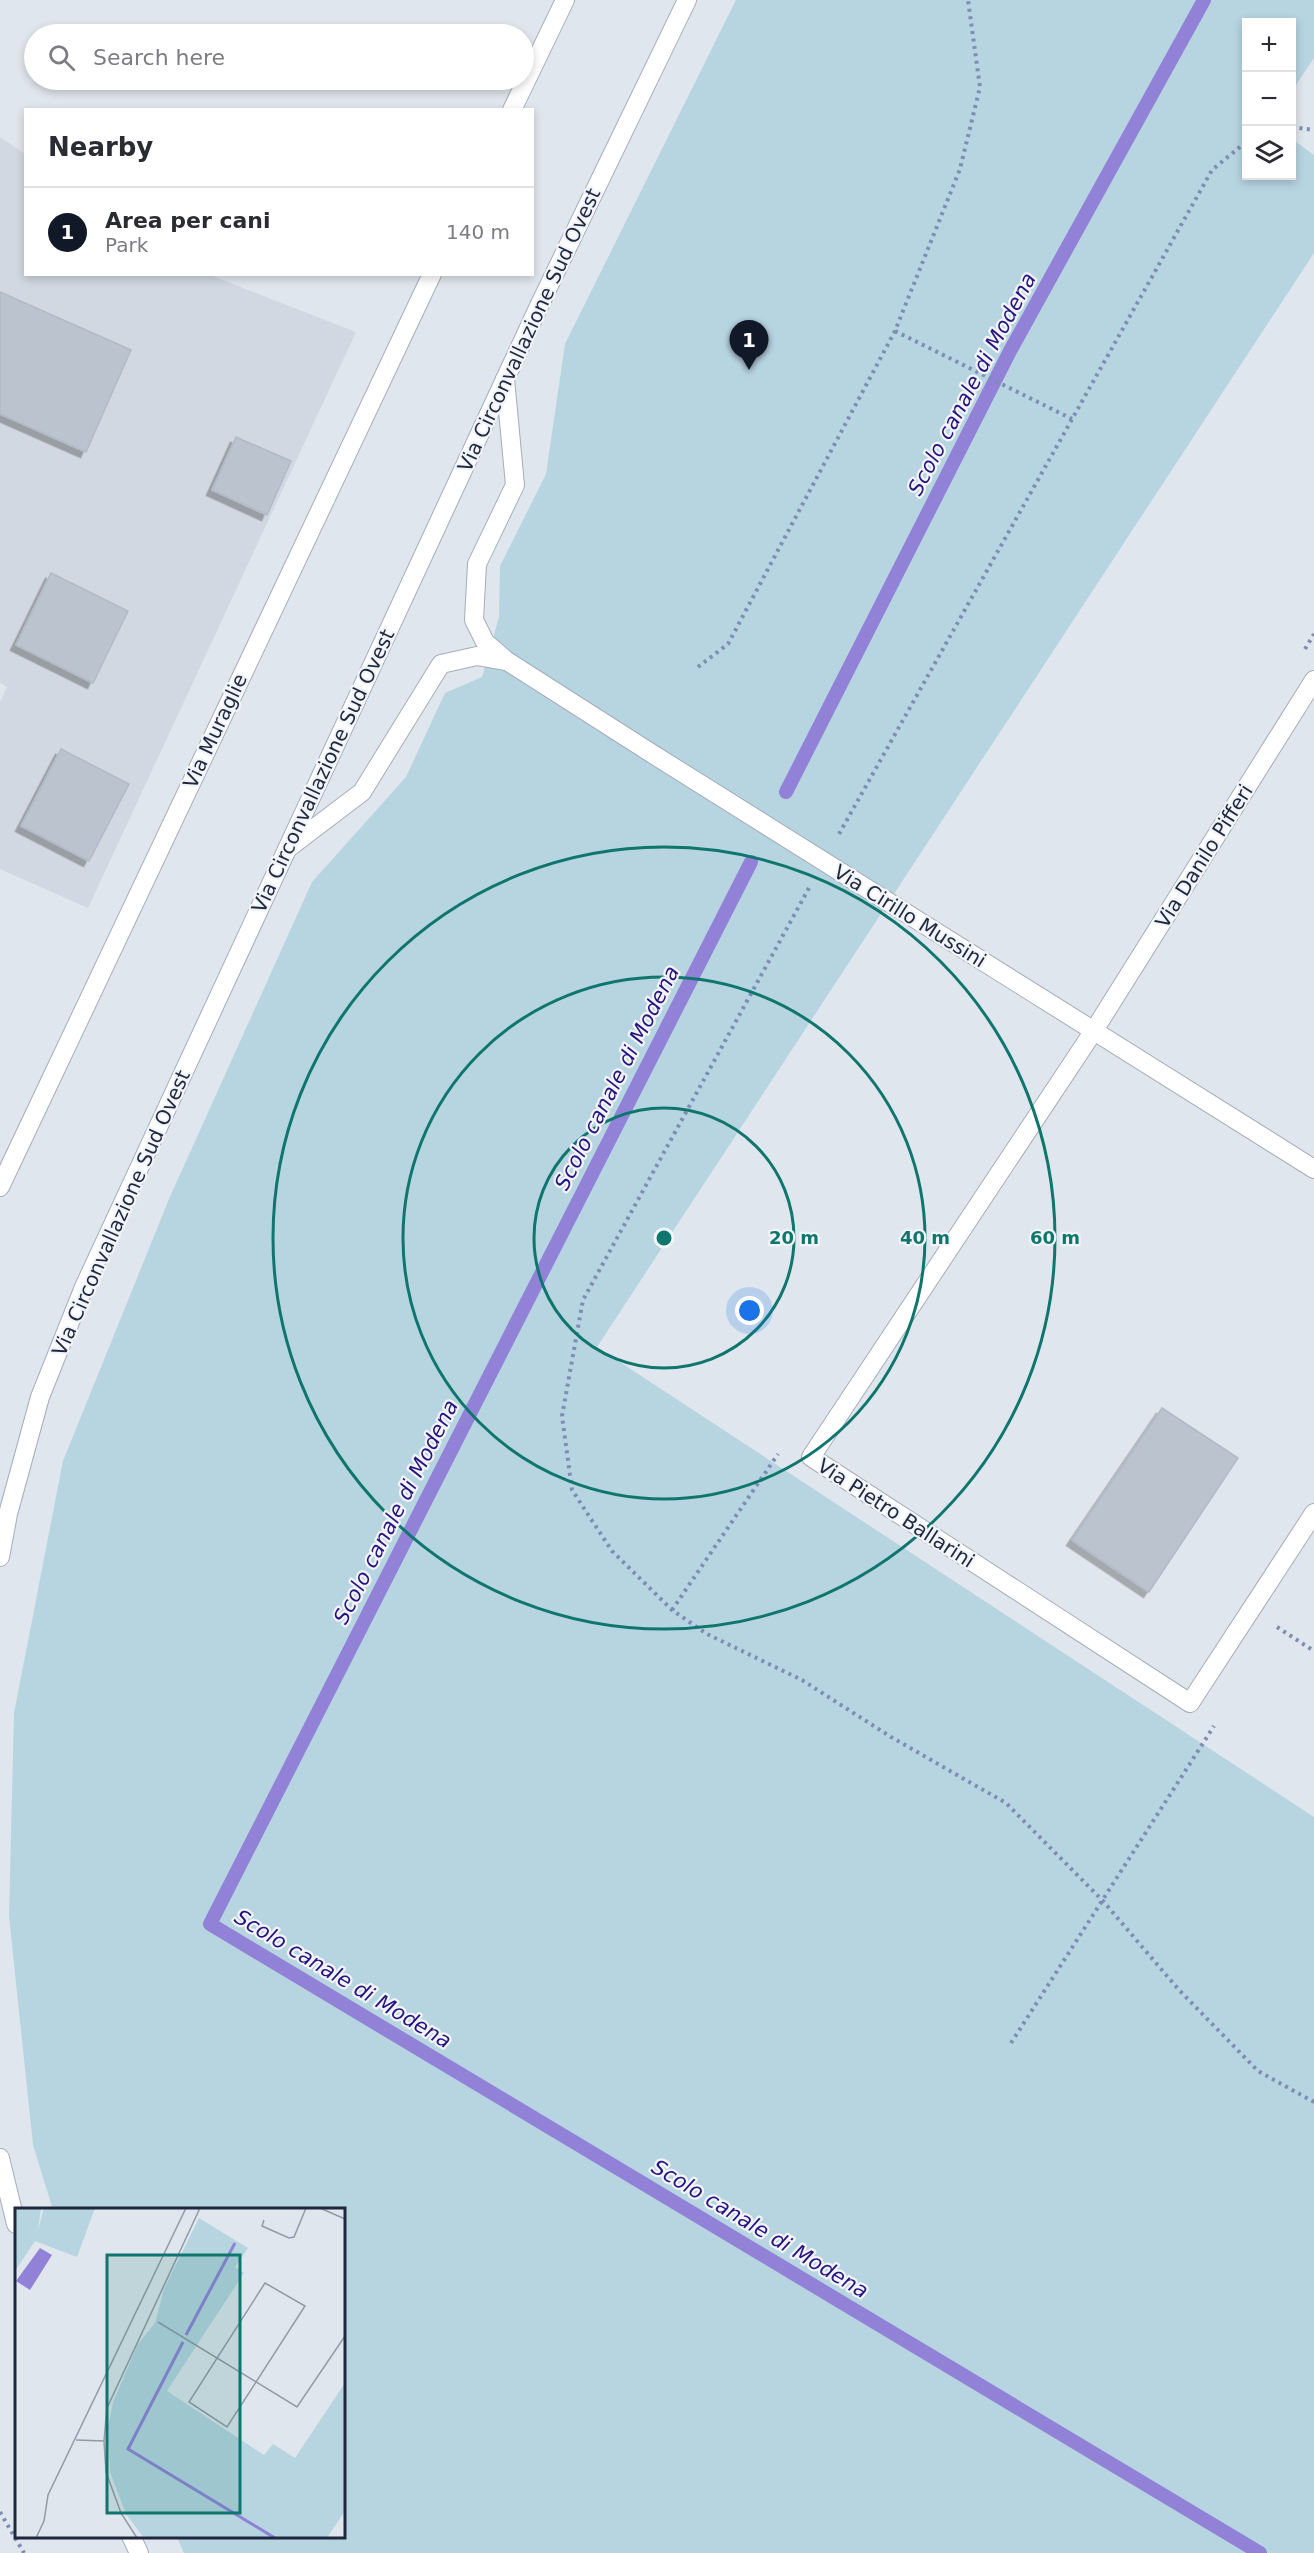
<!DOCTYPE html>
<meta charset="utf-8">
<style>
:root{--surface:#fff;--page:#f7f7f7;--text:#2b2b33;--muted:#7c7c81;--line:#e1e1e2;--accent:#111827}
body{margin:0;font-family:"DejaVu Sans",sans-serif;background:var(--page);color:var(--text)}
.controls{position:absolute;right:18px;top:18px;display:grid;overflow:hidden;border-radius:0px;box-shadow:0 3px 9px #0003}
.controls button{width:54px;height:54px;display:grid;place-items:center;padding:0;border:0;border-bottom:2px solid var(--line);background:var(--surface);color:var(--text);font:30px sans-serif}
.you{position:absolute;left:750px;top:1311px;width:21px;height:21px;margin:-15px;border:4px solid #fff;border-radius:50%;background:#1a73e8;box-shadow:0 0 0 9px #1a73e833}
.badge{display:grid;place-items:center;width:39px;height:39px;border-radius:50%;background:var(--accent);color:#fff;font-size:20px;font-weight:700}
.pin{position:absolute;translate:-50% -50px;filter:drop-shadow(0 2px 3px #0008)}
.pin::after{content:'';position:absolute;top:32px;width:21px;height:18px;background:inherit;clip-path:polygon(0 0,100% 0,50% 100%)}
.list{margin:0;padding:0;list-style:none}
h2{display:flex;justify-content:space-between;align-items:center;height:78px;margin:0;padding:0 24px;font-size:26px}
h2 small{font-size:20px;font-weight:400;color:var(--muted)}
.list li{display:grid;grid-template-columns:39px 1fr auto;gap:18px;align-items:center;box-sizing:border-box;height:90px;padding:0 24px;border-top:2px solid var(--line)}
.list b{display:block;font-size:22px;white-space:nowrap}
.list p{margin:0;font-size:20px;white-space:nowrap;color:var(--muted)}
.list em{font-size:20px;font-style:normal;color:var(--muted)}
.icon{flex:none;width:33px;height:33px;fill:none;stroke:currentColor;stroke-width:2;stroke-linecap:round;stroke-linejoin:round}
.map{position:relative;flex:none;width:1314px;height:2553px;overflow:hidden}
.search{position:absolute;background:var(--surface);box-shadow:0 3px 9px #0003;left:24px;top:24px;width:510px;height:66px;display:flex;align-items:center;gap:15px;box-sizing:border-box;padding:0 21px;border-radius:33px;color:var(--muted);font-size:22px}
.panel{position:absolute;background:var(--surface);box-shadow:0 3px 9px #0003;left:24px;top:108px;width:510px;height:168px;border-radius:0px}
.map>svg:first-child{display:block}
.built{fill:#d1d8e1}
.green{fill:#b7d4e1}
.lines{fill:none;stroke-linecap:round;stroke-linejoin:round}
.stream{stroke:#9182d8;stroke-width:14}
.building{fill:#bbc3ce;stroke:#b2bac7;stroke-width:1.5;filter:url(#shadow)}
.street-casing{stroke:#a6adb9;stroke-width:20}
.secondary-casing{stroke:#a3adc0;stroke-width:20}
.path{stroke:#7d8db4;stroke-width:4;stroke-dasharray:3 4.5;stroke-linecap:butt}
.street{stroke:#fff;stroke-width:18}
.secondary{stroke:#fff;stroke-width:18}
.ring{fill:none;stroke:#0f766e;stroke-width:3}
.labels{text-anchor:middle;stroke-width:4.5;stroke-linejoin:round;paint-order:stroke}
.street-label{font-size:20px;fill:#1f273f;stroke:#f1f5f9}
.water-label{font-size:21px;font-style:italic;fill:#271282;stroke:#f1f5f9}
.inset-river{fill:none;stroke:#9182d8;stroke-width:3}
.inset-road{fill:none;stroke:#939aa7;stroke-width:1.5}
.view{fill:#0f766e;fill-opacity:0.15;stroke:#0f766e;stroke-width:3}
.inset-edge{fill:none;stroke:#1f273f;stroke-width:3}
.centre{fill:#0f766e;stroke:#f1f5f9;stroke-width:3}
.ring-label{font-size:18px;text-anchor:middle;font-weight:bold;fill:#0f766e;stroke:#f1f5f9;stroke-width:4.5;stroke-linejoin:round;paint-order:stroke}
</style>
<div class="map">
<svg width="1314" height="2553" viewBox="0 0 1314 2553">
<defs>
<filter id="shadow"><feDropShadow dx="-5.5" dy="5.5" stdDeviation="0" flood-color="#0004"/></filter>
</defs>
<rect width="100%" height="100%" fill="#e0e6ed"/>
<polygon class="built" points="0,137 25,154 26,274 210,275 356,332 88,908 0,869 0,702 7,687 0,682"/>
<polygon class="green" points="736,0 1314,0 1314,58 1292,91 1292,22 1246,22 1246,176 1292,176 1292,139 1314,155 1314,253 597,1347 1314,1817 1314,2553 184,2553 177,2537 344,2536 344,2210 53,2210 33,2145 9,1916 14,1713 63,1461 169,1199 312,882 406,777 445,693 482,677 499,617 500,566 546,474 565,344"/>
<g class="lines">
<g class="stream">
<polyline points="786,792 1010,351 1204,0"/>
<polyline points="751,862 210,1924 1260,2553"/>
</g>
</g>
<g class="building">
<polygon points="0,292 131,350 86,452 0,414"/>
<polygon points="236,437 291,461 267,515 212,490"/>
<polygon points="51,573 128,611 93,683 16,645"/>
<polygon points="61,749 129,784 89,861 21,826"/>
<polygon points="1162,1408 1238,1458 1149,1592 1072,1540"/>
</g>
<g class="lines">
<defs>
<g id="street">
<polyline points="512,110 565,0"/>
<polyline points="505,379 515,485 477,564 474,620 485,642 507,661 651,753 1314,1169"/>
<polyline points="1314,680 1093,1032 811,1457 1190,1703 1314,1513"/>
<polyline points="287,849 362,792 441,664 477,656 505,661"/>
<polyline points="0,1187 432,274"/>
</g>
<g id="secondary">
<polyline points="0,1557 8,1514 40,1397 84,1287 539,306 687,0"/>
<polyline points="0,2158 16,2224"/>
<polyline points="131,2536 139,2553"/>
</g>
</defs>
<use href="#street" class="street-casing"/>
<use href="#secondary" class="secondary-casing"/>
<g class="path">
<polyline points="1292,127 1314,130"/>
<polyline points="895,331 1072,419"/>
<polyline points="1305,649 1314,634"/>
<polyline points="698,667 728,644 895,331 960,169 980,87 968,0"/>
<polyline points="839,834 1212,170 1246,142"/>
<polyline points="809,888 583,1300 562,1416 572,1490 612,1551 672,1610 707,1634 802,1680 891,1737 1006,1803 1103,1901 1179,1990 1258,2071 1314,2102"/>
<polyline points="672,1610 778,1454"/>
<polyline points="1277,1627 1314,1651"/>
<polyline points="1011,2043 1214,1726"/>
<polyline points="0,2512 24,2553"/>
</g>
<use href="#street" class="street"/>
<use href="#secondary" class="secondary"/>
</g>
<g class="ring">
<circle cx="664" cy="1238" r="130"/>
<circle cx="664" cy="1238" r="261"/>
<circle cx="664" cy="1238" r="391"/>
</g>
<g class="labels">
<g class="street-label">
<text transform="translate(529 330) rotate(-65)" y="7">Via Circonvallazione Sud Ovest</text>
<text transform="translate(215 731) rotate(-65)" y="7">Via Muraglie</text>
<text transform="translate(323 771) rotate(-65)" y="7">Via Circonvallazione Sud Ovest</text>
<text transform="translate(1204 856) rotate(-58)" y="7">Via Danilo Pifferi</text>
<text transform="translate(910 916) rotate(32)" y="7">Via Cirillo Mussini</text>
<text transform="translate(121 1213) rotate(-66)" y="7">Via Circonvallazione Sud Ovest</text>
<text transform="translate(896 1513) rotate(33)" y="7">Via Pietro Ballarini</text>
</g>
<g class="water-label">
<text transform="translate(972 384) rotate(-62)" y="7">Scolo canale di Modena</text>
<text transform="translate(617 1078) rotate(-63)" y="7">Scolo canale di Modena</text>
<text transform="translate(396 1512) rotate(-63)" y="7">Scolo canale di Modena</text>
<text transform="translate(343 1979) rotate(31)" y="7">Scolo canale di Modena</text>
<text transform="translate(760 2229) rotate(31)" y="7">Scolo canale di Modena</text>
</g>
</g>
<g transform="translate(15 2208)">
<rect width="330" height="330" fill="#e0e6ed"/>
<path d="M 0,0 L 26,0 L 23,22 L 29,0 L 80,0 L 62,49 L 20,33 L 0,63 ZM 184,10 L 233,40 L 220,59 L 229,65 L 152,183 L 249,247 L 258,236 L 280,250 L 330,175 L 330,303 L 312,330 L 129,330 L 111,306 L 95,264 L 93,220 L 98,194 L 123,136 L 140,115 L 149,81 Z" fill="#b7d4e1"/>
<path d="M 25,40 L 37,47 L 15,82 L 1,73 Z" fill="#9182d8"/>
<path class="inset-river" d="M 171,127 L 220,35M 168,134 L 113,241 L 260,330"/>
<path class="inset-road" d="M 305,0 L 330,11M 249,12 L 247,18 L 274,30 L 279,29 L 291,0M 250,75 L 290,98 L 212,219 L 174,194 ZM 143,114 L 282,199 L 330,128M 61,232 L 89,233M 21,330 L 29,313 L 33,287 L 171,0M 122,330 L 106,305 L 91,264 L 89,233 L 92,200 L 185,0"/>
<path class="view" d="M 92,47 L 225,47 L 225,305 L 92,305 Z"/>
<rect width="330" height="330" class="inset-edge"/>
</g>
<circle cx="664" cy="1238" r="9" class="centre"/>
<g class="ring-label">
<text x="794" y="1244">20 m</text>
<text x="925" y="1244">40 m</text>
<text x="1055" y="1244">60 m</text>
</g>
</svg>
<div class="controls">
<button>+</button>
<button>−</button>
<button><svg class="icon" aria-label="layers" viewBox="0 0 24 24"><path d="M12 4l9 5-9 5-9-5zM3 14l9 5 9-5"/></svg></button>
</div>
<div class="you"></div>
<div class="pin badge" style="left:749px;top:370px">1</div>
<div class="search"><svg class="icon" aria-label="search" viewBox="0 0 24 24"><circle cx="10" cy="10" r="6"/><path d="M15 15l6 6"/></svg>Search here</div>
<section class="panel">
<h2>Nearby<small></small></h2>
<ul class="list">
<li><span class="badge">1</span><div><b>Area per cani</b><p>Park</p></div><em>140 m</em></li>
</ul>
</section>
</div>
